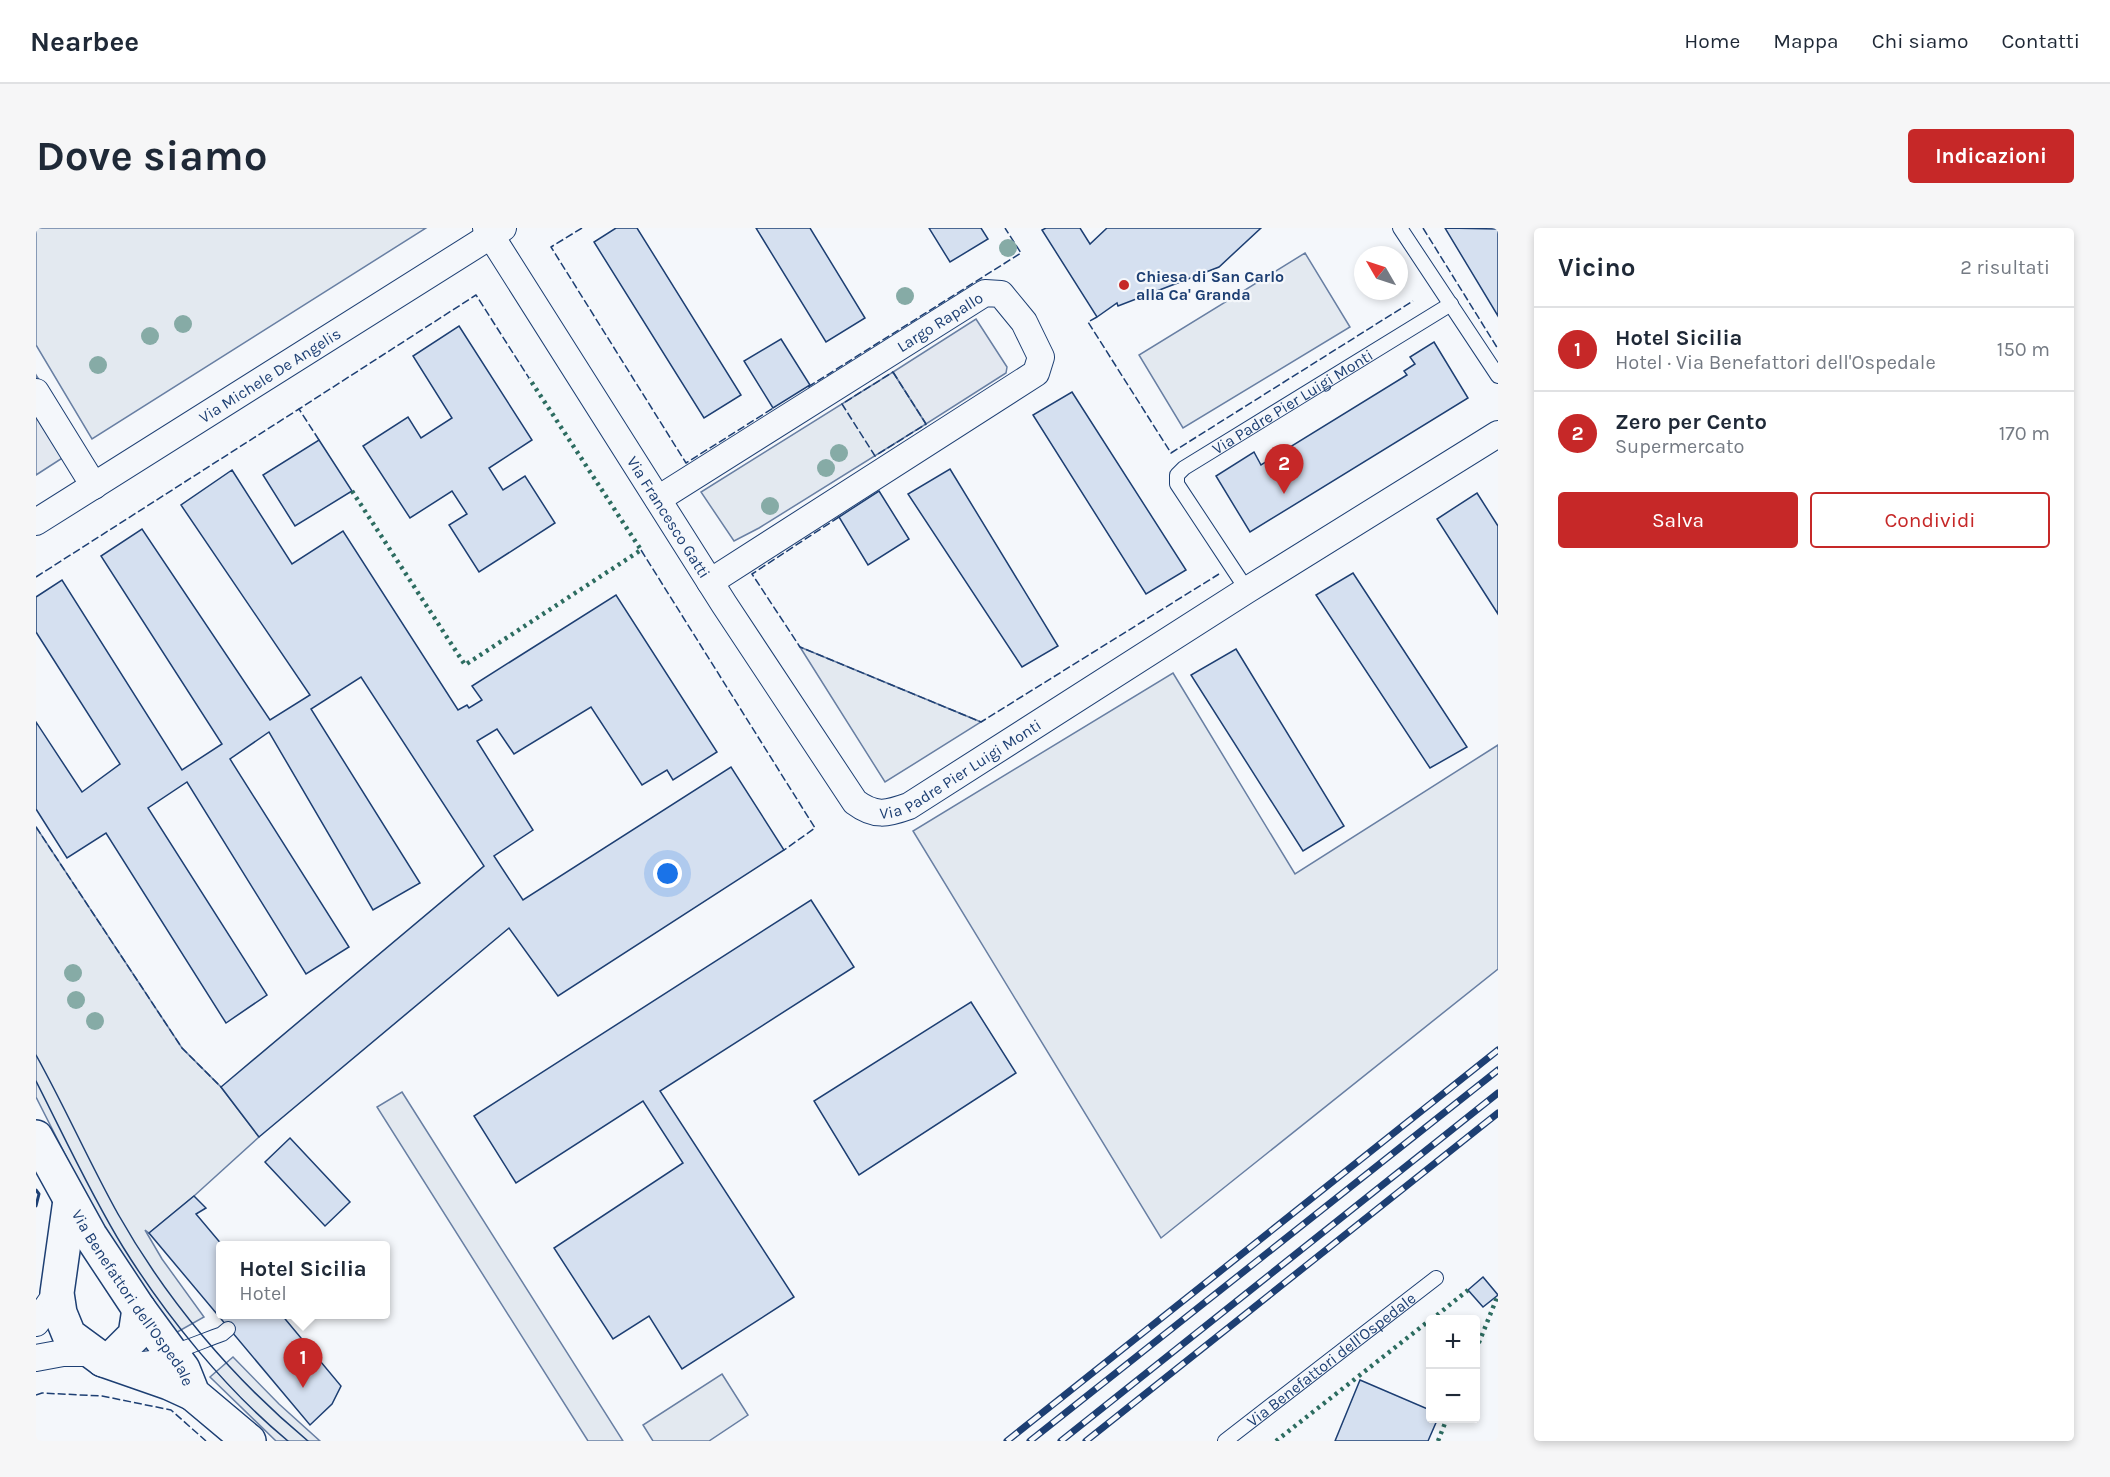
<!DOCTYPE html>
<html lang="it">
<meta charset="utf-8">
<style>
:root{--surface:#fff;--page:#f6f6f7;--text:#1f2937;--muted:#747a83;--line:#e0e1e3;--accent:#c62828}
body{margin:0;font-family:Karla,sans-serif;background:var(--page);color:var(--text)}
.controls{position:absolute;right:18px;bottom:18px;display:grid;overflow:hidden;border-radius:6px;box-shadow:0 3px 9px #0003}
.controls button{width:54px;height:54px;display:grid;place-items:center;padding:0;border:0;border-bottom:2px solid var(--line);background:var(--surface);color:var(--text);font:30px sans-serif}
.compass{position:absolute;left:1318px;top:18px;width:54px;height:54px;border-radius:50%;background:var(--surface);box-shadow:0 3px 9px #0003;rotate:309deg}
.you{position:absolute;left:632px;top:646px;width:21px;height:21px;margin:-15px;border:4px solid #fff;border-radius:50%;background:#1a73e8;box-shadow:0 0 0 9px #1a73e833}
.badge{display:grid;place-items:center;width:39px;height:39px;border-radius:50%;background:var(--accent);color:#fff;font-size:20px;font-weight:700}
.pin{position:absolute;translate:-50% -50px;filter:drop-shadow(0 2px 3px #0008)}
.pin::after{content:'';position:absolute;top:32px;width:21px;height:18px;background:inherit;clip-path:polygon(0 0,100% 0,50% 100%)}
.popup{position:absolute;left:180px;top:1013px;width:174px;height:78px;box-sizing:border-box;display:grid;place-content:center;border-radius:6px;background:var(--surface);filter:drop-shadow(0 2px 4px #0005);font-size:20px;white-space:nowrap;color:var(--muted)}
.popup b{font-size:22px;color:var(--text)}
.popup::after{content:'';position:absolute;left:50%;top:100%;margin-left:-12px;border:12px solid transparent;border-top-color:var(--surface)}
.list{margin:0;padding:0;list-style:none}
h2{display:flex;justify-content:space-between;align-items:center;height:78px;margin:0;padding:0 24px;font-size:26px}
h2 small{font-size:20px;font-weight:400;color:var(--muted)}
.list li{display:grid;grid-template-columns:39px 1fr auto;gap:18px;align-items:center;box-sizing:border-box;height:84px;padding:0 24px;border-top:2px solid var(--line)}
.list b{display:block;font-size:22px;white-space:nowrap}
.list p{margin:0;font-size:20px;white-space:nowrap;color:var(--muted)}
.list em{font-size:20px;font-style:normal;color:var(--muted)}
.actions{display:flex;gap:12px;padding:18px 24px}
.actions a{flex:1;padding:14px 0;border:2px solid var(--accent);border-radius:6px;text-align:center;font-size:21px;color:var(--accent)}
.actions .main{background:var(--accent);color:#fff}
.map{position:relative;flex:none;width:1462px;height:1213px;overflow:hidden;border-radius:6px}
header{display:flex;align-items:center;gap:36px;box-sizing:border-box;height:84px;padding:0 30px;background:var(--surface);border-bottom:2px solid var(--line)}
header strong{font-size:28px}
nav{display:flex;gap:33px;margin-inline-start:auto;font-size:21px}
.intro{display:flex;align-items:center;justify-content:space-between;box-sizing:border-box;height:144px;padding:0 36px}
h1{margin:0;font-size:42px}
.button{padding:15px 27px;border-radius:6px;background:var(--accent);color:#fff;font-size:21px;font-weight:700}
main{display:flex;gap:36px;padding:0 36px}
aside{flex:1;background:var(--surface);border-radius:6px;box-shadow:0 3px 9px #0003}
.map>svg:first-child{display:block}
.green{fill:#e3e9f0;stroke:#687fa3;stroke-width:1.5}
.parking{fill:#e3e8f0;stroke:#687fa3;stroke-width:1.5}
.building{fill:#d5e0f0;stroke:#1d3f73;stroke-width:1.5}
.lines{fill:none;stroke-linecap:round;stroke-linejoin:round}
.service-casing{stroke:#1d3f73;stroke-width:16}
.minor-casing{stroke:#1d3f73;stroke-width:28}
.secondary-casing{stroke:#1d3f73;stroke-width:36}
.service{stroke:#f4f7fb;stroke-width:14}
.minor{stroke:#f4f7fb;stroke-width:26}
.secondary{stroke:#f4f7fb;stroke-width:33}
.tram{stroke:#1d3f73;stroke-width:1.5}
.rail-casing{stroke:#1d3f73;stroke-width:7}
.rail{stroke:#f4f7fb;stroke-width:4.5;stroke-dasharray:14;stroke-linecap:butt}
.hedge{stroke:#2c6c60;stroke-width:4.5;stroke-dasharray:3 4.5;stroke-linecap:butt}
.fence{stroke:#1d3f73;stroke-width:1.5;stroke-dasharray:8 3;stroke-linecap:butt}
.wall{stroke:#1d3f73;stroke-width:3}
.tree{fill:#86aba6}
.poi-dot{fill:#c62828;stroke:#f4f7fb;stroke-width:2}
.labels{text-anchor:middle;stroke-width:4.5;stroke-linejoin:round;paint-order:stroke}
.poi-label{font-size:16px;font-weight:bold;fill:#1d3f73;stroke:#f4f7fb;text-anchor:start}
.street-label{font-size:16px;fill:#1d3f73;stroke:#f4f7fb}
</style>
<header>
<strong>Nearbee</strong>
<nav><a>Home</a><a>Mappa</a><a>Chi siamo</a><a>Contatti</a></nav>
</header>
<div class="intro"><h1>Dove siamo</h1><a class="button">Indicazioni</a></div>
<main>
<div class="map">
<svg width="1462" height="1213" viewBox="0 0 1462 1213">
<rect width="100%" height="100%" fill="#f4f7fb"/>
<g class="green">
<polygon points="0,0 390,0 56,211 0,117"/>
<polygon points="1269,25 1314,99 1147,200 1103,127"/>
<polygon points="857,144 890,196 723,300 698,313 665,264"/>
<polygon points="764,419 945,494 849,554"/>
<polygon points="1137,445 1259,646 1462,517 1462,741 1125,1010 877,603"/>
<polygon points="0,599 146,820 185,859 223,909 158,968 113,1005 109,1002 126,1031 168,1089 136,1107 95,1050 37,942 0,869"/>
<polygon points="366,864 587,1213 552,1213 341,879"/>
<polygon points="197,1129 243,1176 284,1213 240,1213 174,1149"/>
<polygon points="686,1146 712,1187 673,1213 617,1213 607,1197"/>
</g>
<g class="parking">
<polygon points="940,91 971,139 970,145 890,196 857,144"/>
<polygon points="0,147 45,218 0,247"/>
</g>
<g class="building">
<polygon points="580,0 601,0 705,167 668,190 558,14"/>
<polygon points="720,0 774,0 829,90 790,114"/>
<polygon points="893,0 945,0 952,11 914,34"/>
<polygon points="1010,0 1044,0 1054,16 1071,0 1225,0 1183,39 1082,78 1081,75 1061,89 1006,2"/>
<polygon points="1409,0 1462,1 1462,88"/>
<polygon points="423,98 496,212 453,240 467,262 489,248 519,295 443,344 413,297 431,286 416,263 374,290 327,218 372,189 385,210 416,190 377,128"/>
<polygon points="745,111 774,157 737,180 708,133"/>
<polygon points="1398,114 1432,170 1214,304 1180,248 1218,224 1225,237 1371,147 1368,143 1379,136 1374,129"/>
<polygon points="1036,164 1150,342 1110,366 997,187"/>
<polygon points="283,212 316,263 259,298 227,247"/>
<polygon points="914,241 1022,418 986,439 872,266"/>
<polygon points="196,242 256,336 307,303 422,482 431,477 433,480 446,472 436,458 580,367 681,524 637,552 631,542 606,557 555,479 478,526 461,501 441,513 497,602 458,628 487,672 695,539 748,622 522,768 473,700 223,909 185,859 448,638 325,449 275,481 384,655 337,682 233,504 194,531 313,719 270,746 151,554 112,580 231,767 190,795 70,605 31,630 0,581 0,494 46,564 84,536 0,404 0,369 26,352 146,542 186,516 65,328 106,301 234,492 274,467 145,277"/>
<polygon points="843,263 873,311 832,337 803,289"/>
<polygon points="1441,265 1462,298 1462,386 1401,291"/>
<polygon points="1317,345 1431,519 1394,540 1280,367"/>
<polygon points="1200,421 1308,598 1267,623 1155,447"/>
<polygon points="775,672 818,739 624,863 758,1069 646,1141 613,1088 577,1111 518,1020 647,935 607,873 480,955 438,888"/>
<polygon points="935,774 980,845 823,947 778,873"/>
<polygon points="254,910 314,974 289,998 229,934"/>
<polygon points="158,968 170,980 160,986 187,1018 184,1018 184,1086 245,1086 305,1158 296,1176 274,1197 113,1005"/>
<polygon points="1447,1049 1462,1067 1447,1079 1432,1062"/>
<polygon points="1324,1152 1394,1182 1394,1190 1402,1190 1392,1213 1299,1213"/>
</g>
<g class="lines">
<defs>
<g id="service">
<polyline points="1364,0 1462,148"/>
<path id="s1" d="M 1211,362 L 1141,256 L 1141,247 L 1148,240 L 1415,76"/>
<path d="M 94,1131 C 121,1134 160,1115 186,1106 L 192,1101"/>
<path id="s2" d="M 1189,1213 L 1400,1050"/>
</g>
<g id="minor">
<path id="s3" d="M 450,0 L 688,376 L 819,574 C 839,589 851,586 873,578 L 1211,362 L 1462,206"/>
<polyline points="0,164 58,258"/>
<path id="s4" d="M 622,271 L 949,65 L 965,66 L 988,94 L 1005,129 L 1000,145 L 674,354"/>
<path id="s5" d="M 0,294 L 467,0"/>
<polyline points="0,1095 21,1065"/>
<polyline points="0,1130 27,1125 57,1125"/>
</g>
<g id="secondary">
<path id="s6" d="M 0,909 L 54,1007 L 103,1081 L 147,1141 L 157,1166 L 213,1213"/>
<polyline points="34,972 21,1065 24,1085 33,1107 67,1132 133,1155 157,1166"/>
<polyline points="67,1132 77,1129 99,1107 103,1081"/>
</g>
</defs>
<use href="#service" class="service-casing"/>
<use href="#minor" class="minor-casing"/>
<use href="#secondary" class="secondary-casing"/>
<use href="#service" class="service"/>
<use href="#minor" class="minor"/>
<use href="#secondary" class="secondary"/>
<g class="tram">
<path d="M 0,827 C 29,879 53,934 82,986 C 130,1071 196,1150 272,1213"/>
<path d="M 0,853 C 28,908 54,965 87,1019 C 130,1088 189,1161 252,1213"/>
</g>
<defs>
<g id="rail">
<polyline points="971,1213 1462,822"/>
<polyline points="994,1213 1462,842"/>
<polyline points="1025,1213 1462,865"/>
<polyline points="1050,1213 1462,885"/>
</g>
</defs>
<use href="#rail" class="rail-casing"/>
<use href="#rail" class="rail"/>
<g class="hedge">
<polyline points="316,263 429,437 605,322 493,150"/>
<polyline points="1395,1092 1432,1062"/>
<polyline points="1440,1122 1462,1067"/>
<polyline points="1240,1213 1394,1092"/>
<polyline points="1402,1213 1411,1190"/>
</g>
<g class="fence">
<polyline points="546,0 515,19 650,235 739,179"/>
<polyline points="1387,0 1462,121"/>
<polyline points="1061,89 1052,94 1135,225 1377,73"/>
<polygon points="857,144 890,196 839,228 806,176"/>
<polyline points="772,159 985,25 969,0"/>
<polyline points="283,212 263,181 440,67 493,150"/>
<polyline points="803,289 716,346 764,419 945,494 1183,346"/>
<polyline points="605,322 779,600 748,622"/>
<polyline points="0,349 263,181"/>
<polyline points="0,599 146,820 185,859"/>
<polyline points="0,1167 6,1165 66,1168 135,1182 170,1213"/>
</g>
<polyline class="wall" points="0,962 3,966 0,978"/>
</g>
<g class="tree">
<circle cx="972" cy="20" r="9"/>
<circle cx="869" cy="68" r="9"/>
<circle cx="147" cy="96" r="9"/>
<circle cx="114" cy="108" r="9"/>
<circle cx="62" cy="137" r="9"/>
<circle cx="803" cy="225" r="9"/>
<circle cx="790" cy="240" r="9"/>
<circle cx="734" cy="278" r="9"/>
<circle cx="37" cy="745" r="9"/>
<circle cx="40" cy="772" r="9"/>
<circle cx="59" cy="793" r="9"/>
</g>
<circle class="poi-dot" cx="1088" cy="57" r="6"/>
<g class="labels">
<g class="poi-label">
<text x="1100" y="54">Chiesa di San Carlo<tspan x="1100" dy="18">alla Ca' Granda</tspan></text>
</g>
<g class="street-label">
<text dy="6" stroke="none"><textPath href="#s4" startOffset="333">Largo Rapallo</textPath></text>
<text dy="6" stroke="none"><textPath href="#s5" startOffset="276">Via Michele De Angelis</textPath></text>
<text dy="6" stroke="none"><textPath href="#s1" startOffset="273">Via Padre Pier Luigi Monti</textPath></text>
<text dy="6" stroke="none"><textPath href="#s3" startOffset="342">Via Francesco Gatti</textPath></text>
<text dy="6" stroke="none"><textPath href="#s3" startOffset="802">Via Padre Pier Luigi Monti</textPath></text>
<text dy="6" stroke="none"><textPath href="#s6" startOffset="188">Via Benefattori dell'Ospedale</textPath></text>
<text dy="6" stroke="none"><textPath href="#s2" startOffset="134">Via Benefattori dell'Ospedale</textPath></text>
</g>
</g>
</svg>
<div class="controls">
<button>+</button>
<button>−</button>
</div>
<svg class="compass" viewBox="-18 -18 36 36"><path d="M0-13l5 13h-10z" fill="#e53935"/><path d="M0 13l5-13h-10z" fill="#747a83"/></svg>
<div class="you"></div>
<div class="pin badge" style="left:267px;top:1160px">1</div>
<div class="popup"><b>Hotel Sicilia</b>Hotel</div>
<div class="pin badge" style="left:1248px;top:266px">2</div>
</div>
<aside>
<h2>Vicino<small>2 risultati</small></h2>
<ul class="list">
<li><span class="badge">1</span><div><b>Hotel Sicilia</b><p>Hotel · Via Benefattori dell'Ospedale</p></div><em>150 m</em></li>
<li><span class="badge">2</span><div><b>Zero per Cento</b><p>Supermercato</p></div><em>170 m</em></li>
</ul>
<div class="actions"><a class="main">Salva</a><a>Condividi</a></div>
</aside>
</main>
